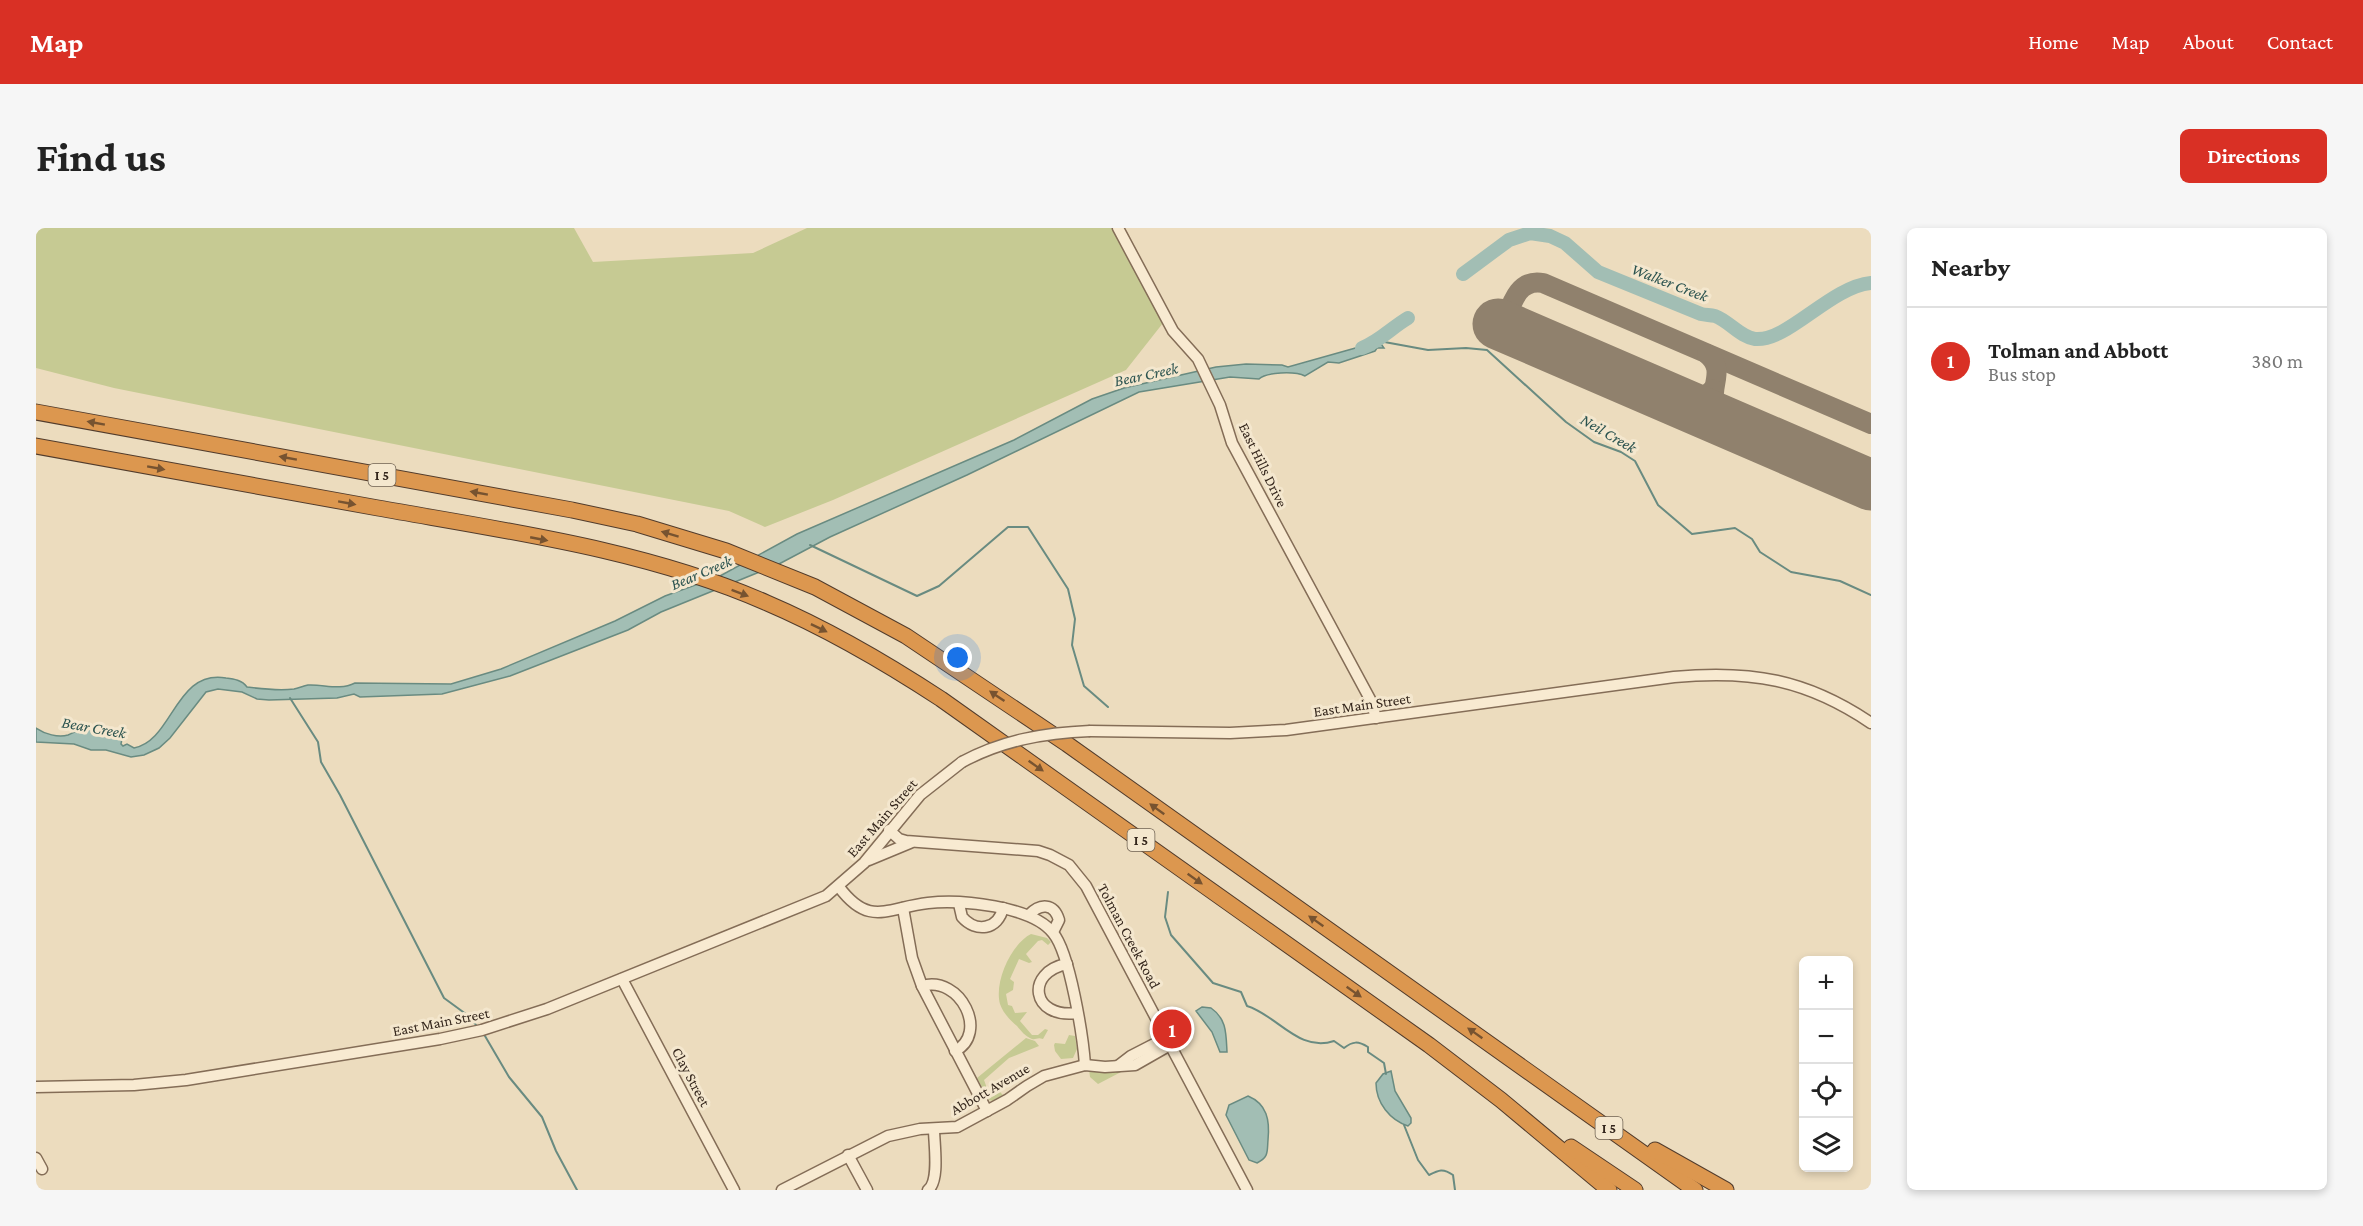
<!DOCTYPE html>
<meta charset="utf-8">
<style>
:root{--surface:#fff;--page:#f6f6f6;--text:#222;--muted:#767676;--line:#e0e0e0;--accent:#d93025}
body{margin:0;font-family:"Crimson Pro",serif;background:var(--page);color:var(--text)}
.controls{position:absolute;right:18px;bottom:18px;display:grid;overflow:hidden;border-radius:9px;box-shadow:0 3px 9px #0003}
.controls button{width:54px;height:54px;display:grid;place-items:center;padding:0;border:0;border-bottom:2px solid var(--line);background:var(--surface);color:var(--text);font:30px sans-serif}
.you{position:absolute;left:922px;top:430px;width:21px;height:21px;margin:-15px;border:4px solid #fff;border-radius:50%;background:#1a73e8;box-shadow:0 0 0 9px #1a73e833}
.badge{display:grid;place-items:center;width:39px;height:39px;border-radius:50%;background:var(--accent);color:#fff;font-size:20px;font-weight:700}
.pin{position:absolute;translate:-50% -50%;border:3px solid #fff;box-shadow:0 2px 6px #0006}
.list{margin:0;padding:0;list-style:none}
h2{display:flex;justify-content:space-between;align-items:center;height:78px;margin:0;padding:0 24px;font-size:26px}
h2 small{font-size:20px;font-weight:400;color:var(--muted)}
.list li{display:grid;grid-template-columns:39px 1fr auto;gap:18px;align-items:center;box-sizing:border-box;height:108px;padding:0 24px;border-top:2px solid var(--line)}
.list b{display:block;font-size:22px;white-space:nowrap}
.list p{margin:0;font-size:20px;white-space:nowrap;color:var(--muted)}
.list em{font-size:20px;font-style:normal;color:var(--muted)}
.icon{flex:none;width:33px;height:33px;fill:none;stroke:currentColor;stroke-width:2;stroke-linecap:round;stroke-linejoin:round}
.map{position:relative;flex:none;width:1835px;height:962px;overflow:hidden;border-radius:9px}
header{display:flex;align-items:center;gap:36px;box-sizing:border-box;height:84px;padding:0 30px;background:var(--accent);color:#fff}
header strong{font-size:28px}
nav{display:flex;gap:33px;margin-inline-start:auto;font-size:21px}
.intro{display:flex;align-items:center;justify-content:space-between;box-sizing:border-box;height:144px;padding:0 36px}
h1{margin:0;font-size:42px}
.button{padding:15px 27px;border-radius:9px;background:var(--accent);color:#fff;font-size:21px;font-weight:700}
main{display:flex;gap:36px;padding:0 36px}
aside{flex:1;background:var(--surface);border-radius:9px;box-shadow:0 3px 9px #0003}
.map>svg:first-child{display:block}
.green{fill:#c6ca93}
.water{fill:#a2beb4;stroke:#698b81;stroke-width:1.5}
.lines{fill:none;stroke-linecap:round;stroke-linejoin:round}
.stream{stroke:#698b81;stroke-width:2}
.river{stroke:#a2beb4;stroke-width:14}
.taxiway{stroke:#90816d;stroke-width:20}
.runway{stroke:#90816d;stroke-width:51}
.minor-casing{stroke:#846d57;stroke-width:13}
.highway-casing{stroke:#523c2c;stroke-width:17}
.minor{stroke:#f8ead1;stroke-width:10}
.highway{stroke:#dc974f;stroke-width:15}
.minor-bridge-casing{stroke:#846d57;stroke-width:13;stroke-linecap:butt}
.minor-bridge{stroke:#f8ead1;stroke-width:10}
.oneway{fill:#775330}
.labels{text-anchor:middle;stroke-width:6;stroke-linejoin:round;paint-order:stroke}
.shield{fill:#f4e7ce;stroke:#6e6051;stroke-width:1.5}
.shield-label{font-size:14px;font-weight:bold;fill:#34261c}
.street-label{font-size:15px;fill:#34261c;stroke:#f4e7ce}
.water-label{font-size:16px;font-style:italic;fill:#2b534f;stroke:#f4e7ce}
</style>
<header>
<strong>Map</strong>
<nav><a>Home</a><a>Map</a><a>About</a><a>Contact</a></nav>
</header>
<div class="intro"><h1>Find us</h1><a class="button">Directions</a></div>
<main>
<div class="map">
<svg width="1835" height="962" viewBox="0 0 1835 962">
<rect width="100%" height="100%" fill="#ecdcbe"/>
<g class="green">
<polygon points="0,0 538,0 557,34 717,25 771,0 1078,0 1127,95 1090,142 797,272 729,299 693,283 78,160 0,140"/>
<path d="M 995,706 L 1011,710 L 1015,714 L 1012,717 L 1006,712 L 1002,713 L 990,726 L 996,734 L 993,735 L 983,731 L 974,751 L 978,754 L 977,762 L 970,766 L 972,777 L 976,778 L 979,785 L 991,784 L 984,793 L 996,807 L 1002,807 L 1009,801 L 1012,802 L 1007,811 C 1001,809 1000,812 996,811 C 990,809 985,803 981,798 C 974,792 967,785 964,776 C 958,754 975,716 995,706 Z"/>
<polygon points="1033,807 1039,808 1041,821 1037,830 1025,831 1019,823 1018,817 1019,815 1029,816"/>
<polygon points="990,810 999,813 1003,818 973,830 948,852 952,863 956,869 964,864 967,867 957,873 953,872 941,850"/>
<polygon points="1053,841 1085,843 1085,844 1062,856 1054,849"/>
</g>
<g class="water">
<path d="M 1340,109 L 1348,120 L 1341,120 L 1339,123 L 1303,135 L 1292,134 L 1269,148 C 1259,143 1230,144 1223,151 L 1194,149 L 1103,164 L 931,247 L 794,309 L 743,336 L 625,384 L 592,402 L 474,448 L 406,466 L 324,469 L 318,466 L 301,470 L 233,472 L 221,471 L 206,464 L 182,461 L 170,464 L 134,510 L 123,520 L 108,527 L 95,529 L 70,522 L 55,522 L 38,516 L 0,514 L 0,500 C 9,506 22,510 32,507 C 40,504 46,499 55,501 C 66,504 73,509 86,511 L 85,516 L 87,518 L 91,516 L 98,520 C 137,513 139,441 190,450 C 198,451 206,452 211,459 C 226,461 242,463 258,461 C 263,460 267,458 272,457 C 288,456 303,463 319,455 L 415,456 L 465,441 L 579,393 L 629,368 L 684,348 L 761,306 L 978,212 L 1056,171 L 1088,160 L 1180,139 L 1210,136 L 1246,137 L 1252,139 L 1323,119 Z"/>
<path d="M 1166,779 L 1175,780 C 1191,791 1190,806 1191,824 L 1184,824 L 1176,804 L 1160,783 Z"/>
<path d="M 1355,843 L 1359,863 L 1375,890 L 1375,895 L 1372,898 C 1354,892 1340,875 1340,855 L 1347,846 Z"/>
<path d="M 1212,868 C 1231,876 1234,892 1232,912 C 1231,924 1233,929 1221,935 L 1213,932 L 1190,887 L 1193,877 Z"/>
</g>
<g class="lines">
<g class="stream">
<polyline points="1343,113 1392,122 1430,120 1451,122 1530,194 1558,214 1585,224 1599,233 1622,277 1656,306 1699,300 1716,311 1724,324 1755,344 1804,353 1835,367"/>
<polyline points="774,317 881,368 903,358 972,299 992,299 1032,361 1039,391 1036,417 1048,458 1072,479"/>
<polyline points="254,470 282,514 285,534 304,567 408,770 434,789 440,797"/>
<path d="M 1132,664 L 1129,689 L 1135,707 L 1177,755 L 1205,764 L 1211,778 C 1241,787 1263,825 1298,813 L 1308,820 C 1317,813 1322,813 1332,819 L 1332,824 L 1348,835 L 1350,846"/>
<polyline points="449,808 473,849 506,889 520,923 541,962"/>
<path d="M 1368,897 L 1382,932 L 1393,947 C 1403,942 1407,940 1417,947 L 1419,962"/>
</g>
<g class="river">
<path d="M 1427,46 L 1473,12 L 1494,5 L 1514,8 L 1529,15 L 1562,44 L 1665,86 C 1669,87 1674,87 1679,88 C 1693,93 1704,109 1719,111 C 1752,114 1794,59 1835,55"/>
<path d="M 1326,120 C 1344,113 1355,100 1372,90"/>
</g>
<g class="taxiway">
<path d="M 1467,98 C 1475,78 1481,50 1507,55 L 1835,196"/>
<path d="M 1671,126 C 1697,148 1658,166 1694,197"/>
<polyline points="1644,175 1664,173 1677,161"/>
</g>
<polyline class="runway" points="1462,96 1835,257"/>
<defs>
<g id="minor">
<polyline points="1082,0 1137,103 1162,131 1184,177 1196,215 1335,473 1340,490"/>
<path d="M 1054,503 L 1194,505 L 1250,502 L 1638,449 C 1715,442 1770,451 1835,495"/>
<polyline points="853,602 863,611 870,613 1002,623 1014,627 1033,637 1050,658 1211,962"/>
<polyline points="833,632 874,615"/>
<path d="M 803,659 C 833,699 850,680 892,675 C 924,671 996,678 1017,705 C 1034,725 1047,809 1049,837"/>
<path d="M 923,676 L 926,689 C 940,705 962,702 967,680"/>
<polyline points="867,680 876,730 886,758 951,883"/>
<path d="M 993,687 C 1004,675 1018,675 1023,692 L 1017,704"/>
<path d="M 1031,736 C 989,744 995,791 1041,785"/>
<polyline points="586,751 698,962"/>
<path d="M 886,758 C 925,747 953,806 919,823"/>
<polyline points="1082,838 1095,828 1130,810"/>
<polyline points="0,859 98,857 150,852 404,811 446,802 511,781 790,668 828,635 884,567 926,534"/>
<polyline points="812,927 831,962"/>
<polyline points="0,930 6,941"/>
<polyline points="746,962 852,908 884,901 921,899 971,872 991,858 1008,848 1049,837 1069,839 1099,837 1134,817"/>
<path d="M 892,962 C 904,953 898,916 898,901"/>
</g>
<g id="highway">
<polyline points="0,184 536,282 601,296 690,323 779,359 870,408 1031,516 1659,962"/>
<path d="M 0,218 C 114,239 228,260 342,280 C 471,303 611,322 731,375 C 792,401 850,435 905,471 L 1393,817 L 1465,872 L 1573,962"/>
<polyline points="1535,919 1599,962"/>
<polyline points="1619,922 1690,962"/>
</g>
</defs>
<use href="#minor" class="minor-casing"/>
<use href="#highway" class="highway-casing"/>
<use href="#minor" class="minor"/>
<use href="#highway" class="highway"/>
<defs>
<path id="minor-bridge" d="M 926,534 C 967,512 1008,505 1054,503"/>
</defs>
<use href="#minor-bridge" class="minor-bridge-casing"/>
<use href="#minor-bridge" class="minor-bridge"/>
</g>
<defs><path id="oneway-solid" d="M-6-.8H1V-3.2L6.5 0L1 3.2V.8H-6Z" transform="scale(1.5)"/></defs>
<g class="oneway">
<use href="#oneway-solid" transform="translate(60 195) rotate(-170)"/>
<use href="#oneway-solid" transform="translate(252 230) rotate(-170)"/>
<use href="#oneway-solid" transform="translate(120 240) rotate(10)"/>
<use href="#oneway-solid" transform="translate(443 265) rotate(-170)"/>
<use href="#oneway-solid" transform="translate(311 275) rotate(10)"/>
<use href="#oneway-solid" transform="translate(634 306) rotate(-163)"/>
<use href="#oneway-solid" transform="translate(503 311) rotate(11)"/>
<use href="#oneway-solid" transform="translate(704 365) rotate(21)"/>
<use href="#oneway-solid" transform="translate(783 400) rotate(26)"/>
<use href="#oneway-solid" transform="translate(961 468) rotate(-146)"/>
<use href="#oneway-solid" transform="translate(1000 538) rotate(35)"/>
<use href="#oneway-solid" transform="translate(1121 581) rotate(-144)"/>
<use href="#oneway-solid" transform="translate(1159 651) rotate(35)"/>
<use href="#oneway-solid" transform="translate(1280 693) rotate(-145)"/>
<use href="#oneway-solid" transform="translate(1318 764) rotate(35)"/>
<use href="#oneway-solid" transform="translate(1439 805) rotate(-145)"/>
</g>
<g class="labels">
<g class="shield">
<rect x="332.5" y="236" width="27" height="22" rx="4.5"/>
<rect x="1091.5" y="601" width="27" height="22" rx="4.5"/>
<rect x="1559.5" y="889" width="27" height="22" rx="4.5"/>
</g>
<g class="shield-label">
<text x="346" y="252">I 5</text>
<text x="1105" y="617">I 5</text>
<text x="1573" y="905">I 5</text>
</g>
<g class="street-label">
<text transform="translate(1227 237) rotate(64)" y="5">East Hills Drive</text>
<text transform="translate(1326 477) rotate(-8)" y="5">East Main Street</text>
<text transform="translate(846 590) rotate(-49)" y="5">East Main Street</text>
<text transform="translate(1093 708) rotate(62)" y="5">Tolman Creek Road</text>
<text transform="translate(405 794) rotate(-11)" y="5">East Main Street</text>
<text transform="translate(655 849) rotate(62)" y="5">Clay Street</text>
<text transform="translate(954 861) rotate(-30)" y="5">Abbott Avenue</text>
</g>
<g class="water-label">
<text transform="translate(1634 54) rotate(21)" y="6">Walker Creek</text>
<text transform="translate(1110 146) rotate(-12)" y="6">Bear Creek</text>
<text transform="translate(1573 205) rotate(30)" y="6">Neil Creek</text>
<text transform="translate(665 344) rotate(-23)" y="6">Bear Creek</text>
<text transform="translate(58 499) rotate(10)" y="6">Bear Creek</text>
</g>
</g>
</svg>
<div class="controls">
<button>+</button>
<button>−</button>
<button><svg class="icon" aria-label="locate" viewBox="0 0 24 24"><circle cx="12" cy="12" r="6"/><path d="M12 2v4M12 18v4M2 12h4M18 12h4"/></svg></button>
<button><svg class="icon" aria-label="layers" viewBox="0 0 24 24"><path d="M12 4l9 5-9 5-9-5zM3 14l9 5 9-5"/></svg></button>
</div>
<div class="you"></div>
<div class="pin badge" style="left:1136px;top:801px">1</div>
</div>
<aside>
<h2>Nearby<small></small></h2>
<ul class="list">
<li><span class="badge">1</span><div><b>Tolman and Abbott</b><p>Bus stop</p></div><em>380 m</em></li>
</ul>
</aside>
</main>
